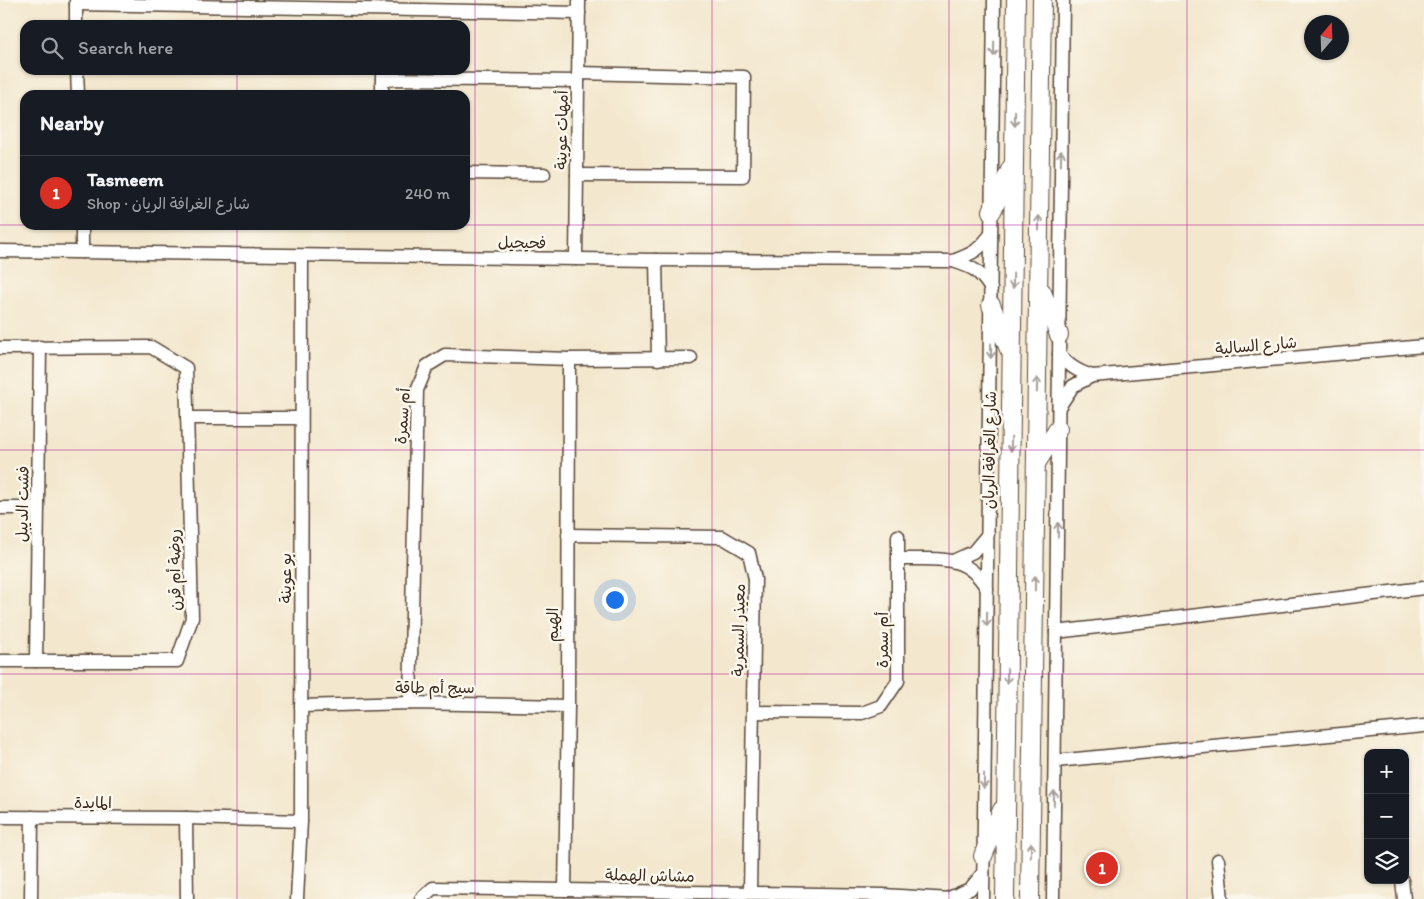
<!DOCTYPE html>
<meta charset="utf-8">
<style>
:root{--surface:#171b24;--page:#242831;--text:#f1f3f6;--muted:#9ea1a6;--line:#363941;--accent:#d93025}
body{margin:0;font-family:Itim,"Playpen Sans Arabic",sans-serif;background:var(--page);color:var(--text)}
.controls{position:absolute;right:15px;bottom:15px;display:grid;overflow:hidden;border-radius:10px;box-shadow:0 1px 4px #0004}
.controls button{width:45px;height:45px;display:grid;place-items:center;padding:0;border:0;border-bottom:1px solid var(--line);background:var(--surface);color:var(--text);font:25px sans-serif}
.compass{position:absolute;left:1304px;top:15px;width:45px;height:45px;border-radius:50%;background:var(--surface);box-shadow:0 1px 4px #0004;rotate:19deg}
.you{position:absolute;left:614px;top:599px;width:18px;height:18px;margin:-12px;border:4px solid #fff;border-radius:50%;background:#1a73e8;box-shadow:0 0 0 8px #1a73e833}
.badge{display:grid;place-items:center;width:32px;height:32px;border-radius:50%;background:var(--accent);color:#fff;font-size:16px;font-weight:700}
.pin{position:absolute;translate:-50% -50%;border:2px solid #fff;box-shadow:0 1px 5px #0006}
.list{margin:0;padding:0;list-style:none}
h2{display:flex;justify-content:space-between;align-items:center;height:65px;margin:0;padding:0 20px;font-size:21px}
h2 small{font-size:16px;font-weight:400;color:var(--muted)}
.list li{display:grid;grid-template-columns:32px 1fr auto;gap:15px;align-items:center;box-sizing:border-box;height:75px;padding:0 20px;border-top:1px solid var(--line)}
.list b{display:block;font-size:19px;white-space:nowrap}
.list p{margin:0;font-size:16px;white-space:nowrap;color:var(--muted)}
.list em{font-size:16px;font-style:normal;color:var(--muted)}
.icon{flex:none;width:28px;height:28px;fill:none;stroke:currentColor;stroke-width:2;stroke-linecap:round;stroke-linejoin:round}
.map{position:relative;flex:none;width:1424px;height:899px;overflow:hidden}
.search{position:absolute;background:var(--surface);box-shadow:0 1px 4px #0004;left:20px;top:20px;width:450px;height:55px;display:flex;align-items:center;gap:12px;box-sizing:border-box;padding:0 18px;border-radius:15px;color:var(--muted);font-size:19px}
.panel{position:absolute;background:var(--surface);box-shadow:0 1px 4px #0004;left:20px;top:90px;width:450px;height:140px;border-radius:15px}
.map>svg:first-child{display:block}
.lines{fill:none;stroke-linecap:round;stroke-linejoin:round}
.minor-casing{stroke:#574638;stroke-width:15}
.secondary-casing{stroke:#574638;stroke-width:20}
.minor{stroke:#fff;stroke-width:12}
.secondary{stroke:#fff;stroke-width:18}
.oneway{stroke:#a79f9a}
.grid{fill:none;stroke:#b5179e;stroke-width:1;stroke-opacity:0.55}
.labels{text-anchor:middle;stroke-width:5;stroke-linejoin:round;paint-order:stroke}
.street-label{font-size:16px;fill:#3b2a1e;stroke:#fbf7ec}
</style>
<div class="map">
<svg width="1424" height="899" viewBox="0 0 1424 899">
<rect width="100%" height="100%" fill="#fbf7ec"/>
<filter id="ink" filterUnits="userSpaceOnUse"><feTurbulence type="fractalNoise" baseFrequency=".02" numOctaves="2"/><feDisplacementMap in="SourceGraphic" scale="10" xChannelSelector="R" yChannelSelector="G"/><feConvolveMatrix kernelMatrix="1 2 1 2 8 2 1 2 1" color-interpolation-filters="sRGB"/></filter>
<filter id="wash" filterUnits="userSpaceOnUse"><feTurbulence type="fractalNoise" baseFrequency=".0096" numOctaves="4" result="noise"/><feDisplacementMap in="SourceGraphic" scale="20" xChannelSelector="R" yChannelSelector="G"/><feGaussianBlur stdDeviation="1.12" result="paint"/><feColorMatrix in="noise" values="0 0 0 0 0 0 0 0 0 0 0 0 0 0 0 0 0 1.4 0 .05"/><feComposite in="paint" operator="in"/></filter>
<g filter="url(#wash)">
<rect width="100%" height="100%" fill="#f3e7cd"/>
</g>
<g filter="url(#ink)">
<g class="lines">
<defs>
<g id="minor">
<polyline points="76,0 76,25"/>
<polyline points="76,4 579,13"/>
<polyline points="77,70 78,95"/>
<polyline points="382,79 578,81"/>
<polyline points="382,95 382,70"/>
<polyline points="465,173 544,174"/>
<polyline points="577,175 743,176 744,77 578,73"/>
<polyline points="82,225 82,252"/>
<path d="M 0,251 L 656,260 L 953,261 C 974,253 978,251 991,234"/>
<polyline points="576,259 579,0"/>
<polyline points="656,260 658,359"/>
<path d="M 953,261 C 974,268 979,270 991,289"/>
<polyline points="0,348 151,347 186,368 192,618 177,661 0,661"/>
<path d="M 1059,354 C 1069,366 1077,371 1092,376"/>
<polyline points="1059,407 1073,386 1092,376 1424,346"/>
<polyline points="187,418 301,418"/>
<polyline points="0,508 38,508"/>
<polyline points="568,535 722,537 749,553 755,579 750,893"/>
<path d="M 898,559 C 936,560 966,552 987,589"/>
<polyline points="955,560 973,552 988,534"/>
<polyline points="1056,632 1424,588"/>
<polyline points="36,661 40,347"/>
<polyline points="410,703 417,390 427,366 445,355 569,359 691,358"/>
<polyline points="301,706 410,703 568,706"/>
<polyline points="753,712 862,713 881,706 898,681 898,536"/>
<polyline points="1055,761 1424,726"/>
<polyline points="0,817 186,818 301,821"/>
<polyline points="186,818 187,899"/>
<polyline points="1218,860 1222,899"/>
<polyline points="1402,880 1404,899"/>
<polyline points="565,890 568,706 569,359"/>
<polyline points="949,898 970,889 983,873"/>
<polyline points="31,899 32,817"/>
<polyline points="297,899 301,821 302,256"/>
<polyline points="421,899 433,888 883,895 951,899"/>
<polyline points="983,899 994,0"/>
<polyline points="1053,899 1063,0"/>
</g>
<g id="secondary">
<polyline points="992,211 1011,168"/>
<polyline points="1042,292 1059,335"/>
<polyline points="991,305 1009,349"/>
<polyline points="1037,462 1058,429"/>
<polyline points="983,856 1002,810"/>
<polyline points="1005,899 1016,0"/>
<polyline points="1030,899 1042,0"/>
</g>
</defs>
<use href="#minor" class="minor-casing"/>
<use href="#secondary" class="secondary-casing"/>
<use href="#minor" class="minor"/>
<use href="#secondary" class="secondary"/>
</g>
<defs><path id="oneway-shaft" d="M-6 0H5M1.5-3L5.5 0L1.5 3" fill="none" stroke-width="1.6" stroke-linecap="round" stroke-linejoin="round" transform="scale(1.25)"/></defs>
<g class="oneway">
<use href="#oneway-shaft" transform="translate(994 49) rotate(91)"/>
<use href="#oneway-shaft" transform="translate(1015 119) rotate(91)"/>
<use href="#oneway-shaft" transform="translate(1061 158) rotate(-89)"/>
<use href="#oneway-shaft" transform="translate(1039 223) rotate(-90)"/>
<use href="#oneway-shaft" transform="translate(1013 281) rotate(91)"/>
<use href="#oneway-shaft" transform="translate(991 351) rotate(91)"/>
<use href="#oneway-shaft" transform="translate(1037 385) rotate(-89)"/>
<use href="#oneway-shaft" transform="translate(1011 444) rotate(91)"/>
<use href="#oneway-shaft" transform="translate(1058 530) rotate(-89)"/>
<use href="#oneway-shaft" transform="translate(1035 583) rotate(-89)"/>
<use href="#oneway-shaft" transform="translate(987 619) rotate(91)"/>
<use href="#oneway-shaft" transform="translate(1007 676) rotate(91)"/>
<use href="#oneway-shaft" transform="translate(984 781) rotate(91)"/>
<use href="#oneway-shaft" transform="translate(1054 798) rotate(-89)"/>
<use href="#oneway-shaft" transform="translate(1031 850) rotate(-89)"/>
</g>
</g>
<path class="grid" d="M 237,0 L 237,25M 475,0 L 475,899M 712,0 L 712,899M 949,0 L 949,899M 1187,0 L 1187,899M 237,70 L 237,95M 0,225 L 25,225M 237,225 L 237,899M 465,225 L 1424,225M 0,450 L 1424,450M 0,674 L 1424,674"/>
<g class="labels">
<g class="street-label">
<text transform="translate(561 130) rotate(-89)" y="6">أمهات عوينة</text>
<text transform="translate(522 242) rotate(1)" y="6">فحيحيل</text>
<text transform="translate(1256 345) rotate(-5)" y="6">شارع السالية</text>
<text transform="translate(402 416) rotate(-86)" y="6">أم سمرة</text>
<text transform="translate(989 450) rotate(-89)" y="6">شارع الغرافة الريان</text>
<text transform="translate(22 504) rotate(-89)" y="6">فشت الديبل</text>
<text transform="translate(174 570) rotate(-91)" y="6">روضة أم قرن</text>
<text transform="translate(285 578) rotate(-90)" y="6">بو عوينة</text>
<text transform="translate(552 625) rotate(-90)" y="6">الهيم</text>
<text transform="translate(738 630) rotate(-89)" y="6">معيذر السمرية</text>
<text transform="translate(882 640) rotate(-90)" y="6">أم سمرة</text>
<text x="435" y="693">سيج أم طاقة</text>
<text x="93" y="808">المايدة</text>
<text transform="translate(650 875) rotate(1)" y="6">مشاش الهملة</text>
</g>
</g>
</svg>
<div class="controls">
<button>+</button>
<button>−</button>
<button><svg class="icon" aria-label="layers" viewBox="0 0 24 24"><path d="M12 4l9 5-9 5-9-5zM3 14l9 5 9-5"/></svg></button>
</div>
<svg class="compass" viewBox="-18 -18 36 36"><path d="M0-13l5 13h-10z" fill="#e53935"/><path d="M0 13l5-13h-10z" fill="#9ea1a6"/></svg>
<div class="you"></div>
<div class="pin badge" style="left:1102px;top:868px">1</div>
<div class="search"><svg class="icon" aria-label="search" viewBox="0 0 24 24"><circle cx="10" cy="10" r="6"/><path d="M15 15l6 6"/></svg>Search here</div>
<section class="panel">
<h2>Nearby<small></small></h2>
<ul class="list">
<li><span class="badge">1</span><div><b>Tasmeem</b><p>Shop · شارع الغرافة الريان</p></div><em>240 m</em></li>
</ul>
</section>
</div>
